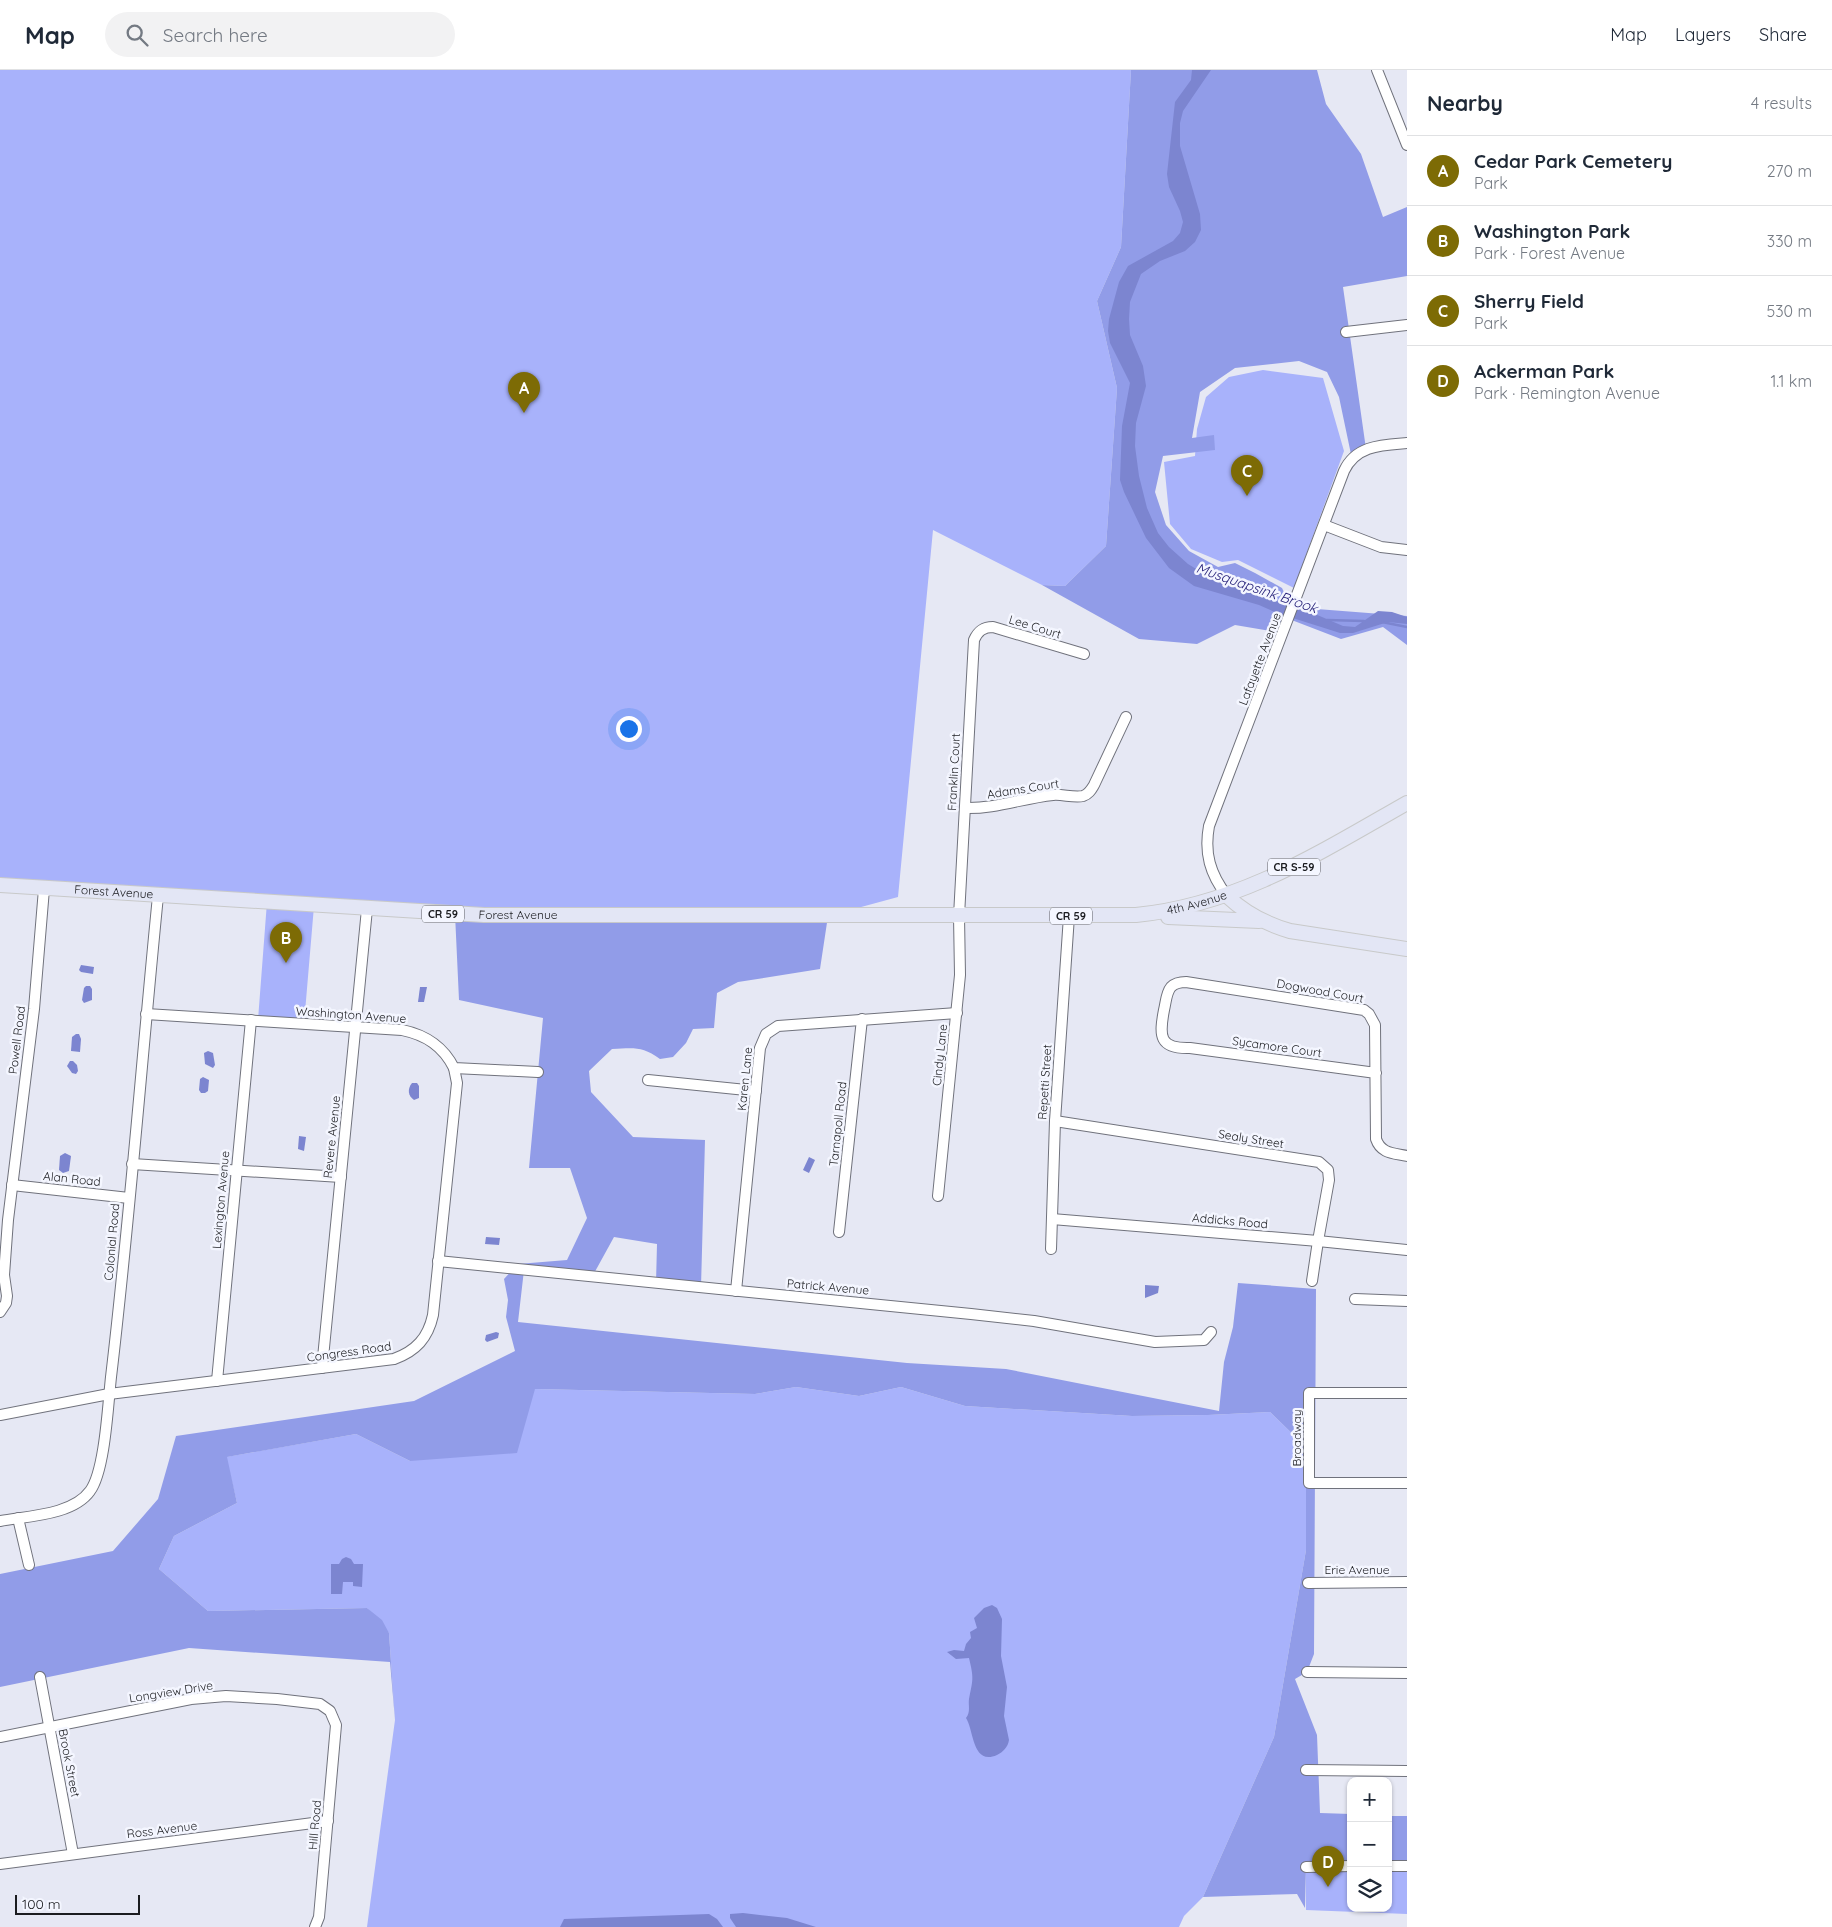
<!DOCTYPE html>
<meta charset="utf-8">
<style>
:root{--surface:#fff;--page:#f2f2f3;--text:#1f2937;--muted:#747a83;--line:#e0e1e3;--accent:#7d6b05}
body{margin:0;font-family:Quicksand,sans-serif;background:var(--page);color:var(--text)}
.controls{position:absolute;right:15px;bottom:15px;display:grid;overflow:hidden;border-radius:10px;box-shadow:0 1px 4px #0004}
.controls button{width:45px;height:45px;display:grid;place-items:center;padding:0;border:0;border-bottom:1px solid var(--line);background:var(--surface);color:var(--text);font:25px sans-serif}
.scale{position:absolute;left:15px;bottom:12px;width:125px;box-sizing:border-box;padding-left:5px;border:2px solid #1b1c20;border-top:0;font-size:14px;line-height:18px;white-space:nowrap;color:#1b1c20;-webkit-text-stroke:4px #f4f6ff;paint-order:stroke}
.you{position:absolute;left:628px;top:658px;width:18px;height:18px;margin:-12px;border:4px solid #fff;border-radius:50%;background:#1a73e8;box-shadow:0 0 0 8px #1a73e833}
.badge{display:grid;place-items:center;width:32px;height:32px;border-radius:50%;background:var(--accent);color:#fff;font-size:16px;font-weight:700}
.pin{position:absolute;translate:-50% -41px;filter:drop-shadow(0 1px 2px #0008)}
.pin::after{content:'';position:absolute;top:26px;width:18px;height:15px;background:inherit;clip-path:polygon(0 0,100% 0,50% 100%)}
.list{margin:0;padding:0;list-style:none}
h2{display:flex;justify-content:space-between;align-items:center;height:65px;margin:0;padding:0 20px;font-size:21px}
h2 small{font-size:16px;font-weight:400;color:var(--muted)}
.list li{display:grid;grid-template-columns:32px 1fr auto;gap:15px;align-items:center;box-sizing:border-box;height:70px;padding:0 20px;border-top:1px solid var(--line)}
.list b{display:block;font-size:19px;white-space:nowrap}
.list p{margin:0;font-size:16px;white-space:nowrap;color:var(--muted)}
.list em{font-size:16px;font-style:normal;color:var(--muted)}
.icon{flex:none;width:28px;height:28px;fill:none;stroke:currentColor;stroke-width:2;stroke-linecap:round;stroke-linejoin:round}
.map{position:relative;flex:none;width:1407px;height:1857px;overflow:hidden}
header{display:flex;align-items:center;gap:30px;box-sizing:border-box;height:70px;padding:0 25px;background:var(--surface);border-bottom:1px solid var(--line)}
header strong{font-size:24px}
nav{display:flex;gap:28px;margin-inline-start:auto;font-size:18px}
.search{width:350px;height:45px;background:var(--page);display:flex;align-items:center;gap:12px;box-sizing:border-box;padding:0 18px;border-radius:28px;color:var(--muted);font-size:19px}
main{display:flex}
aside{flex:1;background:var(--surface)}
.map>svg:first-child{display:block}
.green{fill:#a8b2fb}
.forest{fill:#919ce8}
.water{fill:#7c85d0}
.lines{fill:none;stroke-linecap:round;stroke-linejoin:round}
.stream{stroke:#7c85d0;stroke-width:2.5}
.minor-casing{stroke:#70727c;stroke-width:12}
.major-casing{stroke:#c8c9c9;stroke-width:16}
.minor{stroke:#fff;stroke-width:10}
.major{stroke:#e3e6f5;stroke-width:14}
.labels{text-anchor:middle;stroke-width:5;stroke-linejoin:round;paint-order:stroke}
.shield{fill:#f4f6ff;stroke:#5c5d63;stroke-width:1}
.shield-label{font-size:11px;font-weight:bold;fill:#1b1c20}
.street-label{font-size:12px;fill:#1b1c20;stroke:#f4f6ff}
.water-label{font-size:14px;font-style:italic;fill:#27227a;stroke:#f4f6ff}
</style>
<header>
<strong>Map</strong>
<div class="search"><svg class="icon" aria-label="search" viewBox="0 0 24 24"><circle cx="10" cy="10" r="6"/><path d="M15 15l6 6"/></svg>Search here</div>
<nav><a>Map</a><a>Layers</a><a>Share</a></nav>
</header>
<main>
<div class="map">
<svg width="1407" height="1857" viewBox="0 0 1407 1857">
<rect width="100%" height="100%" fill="#e6e8f4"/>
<g class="green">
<polygon points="0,0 1131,0 1121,177 1097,231 1117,318 1106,476 1065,516 1042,515 933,460 898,827 828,846 314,836 304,954 258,950 267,832 0,815"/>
<polygon points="1263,300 1323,308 1344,381 1294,518 1238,490 1222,492 1191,479 1170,454 1164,392 1195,386 1197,359 1206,327 1229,307"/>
<polygon points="796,1317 859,1326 901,1317 965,1336 1132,1346 1208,1345 1270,1342 1306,1377 1306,1480 1274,1667 1203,1827 1184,1846 1179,1857 367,1857 395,1650 389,1563 367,1538 208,1541 159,1499 174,1466 237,1433 226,1387 356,1364 410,1391 535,1319 755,1324"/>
<polygon points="1351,1796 1351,1838 1388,1838 1388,1796 1407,1796 1407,1844 1306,1840 1306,1797"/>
</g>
<g class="forest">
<polygon points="1131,0 1317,0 1326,34 1361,84 1383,147 1407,137 1407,206 1343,217 1366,379 1352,389 1339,327 1327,302 1299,291 1235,298 1200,322 1192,368 1214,365 1215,380 1163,386 1155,422 1166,455 1189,481 1218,497 1235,493 1255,503 1282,518 1291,537 1407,546 1407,575 1383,557 1341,569 1289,549 1282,563 1235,555 1197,574 1139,569 1042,515 1065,516 1106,476 1117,318 1097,231 1121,177"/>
<path d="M 455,844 L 828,846 L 820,899 L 738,912 L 717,923 L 714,958 L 693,959 L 686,973 L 673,987 L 660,989 C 642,976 634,978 612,979 L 589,1001 L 591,1022 L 633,1067 L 705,1070 L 701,1217 L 656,1213 L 657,1174 L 614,1167 L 592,1207 L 524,1200 L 518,1252 L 907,1293 L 1006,1299 L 1219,1341 L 1224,1292 L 1233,1257 L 1238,1213 L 1316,1219 L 1314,1584 L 1307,1602 L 1295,1609 L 1317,1665 L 1320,1743 L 1351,1744 L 1351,1796 L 1306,1797 L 1305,1838 L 1297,1824 L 1203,1827 L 1274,1667 L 1306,1480 L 1306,1377 L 1270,1342 L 1208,1345 L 1132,1346 L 965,1336 L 901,1317 L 859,1326 L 796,1317 L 755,1324 L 535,1319 L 517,1383 L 410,1391 L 356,1364 L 227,1387 L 237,1433 L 174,1466 L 159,1499 L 208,1541 L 367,1538 L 382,1550 L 389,1563 L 395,1650 L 390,1592 L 189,1578 L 0,1617 L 0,1504 L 113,1481 L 158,1429 L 176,1366 L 414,1331 L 515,1281 L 506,1247 L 508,1230 L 504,1209 L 518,1194 L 567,1190 L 587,1148 L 570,1098 L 529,1098 L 543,948 L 459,930 Z"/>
<rect x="1388" y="1746" width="19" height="50"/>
</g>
<g class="water">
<polygon points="1192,0 1211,0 1183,41 1180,53 1180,76 1200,144 1201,160 1195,172 1185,181 1160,191 1141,204 1130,232 1129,249 1130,265 1143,296 1146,316 1136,353 1135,376 1139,406 1147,438 1158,463 1169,477 1188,494 1216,511 1254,519 1276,531 1315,544 1343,556 1355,557 1378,541 1392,542 1407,547 1407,554 1388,552 1353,563 1340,563 1277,543 1259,535 1194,516 1169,498 1146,468 1124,422 1120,410 1122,356 1130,313 1110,273 1108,261 1109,249 1119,212 1128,196 1173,171 1180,163 1183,152 1180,141 1169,117 1167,104 1175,32 1191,10"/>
<polygon points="81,895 94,897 93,904 81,902 79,900"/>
<polygon points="86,916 90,916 92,919 92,930 84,933 82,930 84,918"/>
<polygon points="420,917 427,917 424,932 418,932"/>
<polygon points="76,964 79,964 81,969 80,982 71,981 72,967"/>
<polygon points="208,981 213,983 215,995 213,998 205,994 204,983"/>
<polygon points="70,991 73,991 77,995 78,1001 76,1004 72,1003 67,996"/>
<polygon points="203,1007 209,1010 208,1021 205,1023 201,1023 199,1020 200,1009"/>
<path d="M 412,1013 L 417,1013 L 419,1016 L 419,1028 L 414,1030 C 408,1026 407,1019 412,1013 Z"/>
<polygon points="299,1066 306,1067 304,1081 298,1079"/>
<polygon points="65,1083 71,1086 69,1101 63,1103 59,1100 60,1086"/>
<polygon points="809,1087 815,1090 809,1103 803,1100"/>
<polygon points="486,1167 500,1168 499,1175 485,1174"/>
<polygon points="1145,1215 1159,1216 1158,1223 1145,1228"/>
<polygon points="496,1262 499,1263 498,1268 487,1272 485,1270 486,1265"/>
<polygon points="346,1487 351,1489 354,1494 363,1494 362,1517 353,1516 353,1512 343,1512 342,1524 331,1524 331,1494 339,1494 342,1489"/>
<path d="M 992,1535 L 997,1538 L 1002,1549 L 1001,1586 L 1007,1617 L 1004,1646 L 1009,1670 C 1008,1677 1003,1682 997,1685 C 972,1696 974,1660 966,1648 C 971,1642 968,1635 969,1629 C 973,1609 974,1609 969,1588 L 956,1589 L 947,1582 L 954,1580 L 964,1581 L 966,1574 L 971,1568 L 970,1562 L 977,1558 L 974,1548 L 984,1538 Z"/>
<polygon points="743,1843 787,1848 816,1857 736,1857 730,1848 730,1844"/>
<polygon points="709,1844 717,1849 723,1857 560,1857 564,1849"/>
</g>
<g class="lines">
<g class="stream">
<polyline points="1327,550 1364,551"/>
<polyline points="1382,552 1407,557"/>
</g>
<defs>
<g id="minor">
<polyline points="1377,0 1407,75"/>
<polyline points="1346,262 1407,255"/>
<polyline points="1324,455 1381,477 1407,480"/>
<path d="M 965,738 C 995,739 1023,728 1053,725 C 1062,724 1074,728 1083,726 C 1089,724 1091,720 1094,715 L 1126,647"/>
<path d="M 1227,826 C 1210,804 1204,783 1209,756 L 1344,401 C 1356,375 1382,375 1407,373"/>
<path d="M 146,944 L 402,960 C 426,965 443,976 454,998 L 538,1002"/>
<path d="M 1376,1003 L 1190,978 C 1159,979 1159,966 1164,940 C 1166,932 1166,923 1171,917 C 1175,913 1180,912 1186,912 L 1364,940 L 1369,944 L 1375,955 L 1376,1069 C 1381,1084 1394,1083 1407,1086"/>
<polyline points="648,1010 756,1021"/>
<polyline points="1055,1051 1319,1092 1328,1100 1329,1110 1318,1171 1312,1211"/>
<polyline points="132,1094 341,1107"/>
<polyline points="12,1115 129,1128"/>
<path d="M 938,1126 L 960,905 L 959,846 L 974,570 C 978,561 983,557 993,557 L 1084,584"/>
<polyline points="1052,1149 1318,1171 1407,1180"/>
<polyline points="839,1162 862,949"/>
<polyline points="1051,1179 1055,1051 1069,846"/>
<polyline points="438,1191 971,1244 1034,1251 1155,1272 1204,1270 1211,1262"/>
<polyline points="736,1221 760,978 766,964 778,956 957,943"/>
<polyline points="1355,1229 1407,1231"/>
<polyline points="0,1242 6,1233 7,1226 4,1205 8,1150 34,939 44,819"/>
<polyline points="322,1298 367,839"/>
<polyline points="217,1311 251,950"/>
<polyline points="1407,1323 1309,1323 1309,1413 1407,1413"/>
<path d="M 0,1345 L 109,1324 L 394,1289 C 416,1281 428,1268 433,1245 L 457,1013 L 454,998"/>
<polyline points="18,1448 29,1495"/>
<path d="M 0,1451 C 28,1446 73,1445 90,1421 C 105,1401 108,1334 111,1307 C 130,1147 142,986 158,826"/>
<polyline points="1308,1513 1407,1512"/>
<polyline points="1307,1602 1407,1603"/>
<polyline points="40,1607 73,1784"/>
<polyline points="0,1667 191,1629 226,1626 277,1629 320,1634 330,1641 336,1655 319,1847 315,1857"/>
<polyline points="1306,1700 1407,1701"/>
<polyline points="0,1794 328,1751"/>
<polyline points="1388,1796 1407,1796"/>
<polyline points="1306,1797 1351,1796"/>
</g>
<g id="major">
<path id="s1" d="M 0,815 L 484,845 L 1136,845 C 1238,835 1319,783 1407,733"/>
<path d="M 1227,826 C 1246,844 1266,854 1290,861 L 1407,879"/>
<polyline points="1168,847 1259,851"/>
</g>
</defs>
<use href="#minor" class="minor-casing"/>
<use href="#major" class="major-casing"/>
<use href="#minor" class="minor"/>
<use href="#major" class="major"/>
</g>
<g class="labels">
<g class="shield">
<rect x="1268" y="788.5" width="52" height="17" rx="4"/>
<rect x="422" y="835.5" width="42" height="17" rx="4"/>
<rect x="1050" y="837.5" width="42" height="17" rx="4"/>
</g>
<g class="shield-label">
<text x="1294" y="801">CR S-59</text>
<text x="443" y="848">CR 59</text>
<text x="1071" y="850">CR 59</text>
</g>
<g class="street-label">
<text transform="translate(1035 557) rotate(17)" y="4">Lee Court</text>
<text transform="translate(1260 589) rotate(-69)" y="4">Lafayette Avenue</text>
<text transform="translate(954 702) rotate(-87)" y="4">Franklin Court</text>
<text transform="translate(1023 719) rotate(-9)" y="4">Adams Court</text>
<text dy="4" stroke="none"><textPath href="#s1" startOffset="114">Forest Avenue</textPath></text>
<text dy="4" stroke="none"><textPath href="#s1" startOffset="1199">4th Avenue</textPath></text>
<text dy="4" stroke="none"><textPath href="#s1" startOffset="519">Forest Avenue</textPath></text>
<text transform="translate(1320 921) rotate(10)" y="4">Dogwood Court</text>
<text transform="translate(351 945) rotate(4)" y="4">Washington Avenue</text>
<text transform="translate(17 970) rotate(-83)" y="4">Powell Road</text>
<text transform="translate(1277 977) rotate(8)" y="4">Sycamore Court</text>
<text transform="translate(940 985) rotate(-84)" y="4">Cindy Lane</text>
<text transform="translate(745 1009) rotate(-84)" y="4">Karen Lane</text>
<text transform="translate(1045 1012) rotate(-86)" y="4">Repetti Street</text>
<text transform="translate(838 1054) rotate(-84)" y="4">Tarnapoll Road</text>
<text transform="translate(332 1067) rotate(-84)" y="4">Revere Avenue</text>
<text transform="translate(1251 1069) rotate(9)" y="4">Sealy Street</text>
<text transform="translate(72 1109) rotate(6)" y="4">Alan Road</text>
<text transform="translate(221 1130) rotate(-85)" y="4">Lexington Avenue</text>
<text transform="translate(1230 1151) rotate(5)" y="4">Addicks Road</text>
<text transform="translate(112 1172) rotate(-85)" y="4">Colonial Road</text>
<text transform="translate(828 1217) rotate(5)" y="4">Patrick Avenue</text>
<text transform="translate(349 1282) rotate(-8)" y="4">Congress Road</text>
<text transform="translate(1297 1368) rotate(-90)" y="4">Broadway</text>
<text x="1357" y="1504">Erie Avenue</text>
<text transform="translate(171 1622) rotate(-9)" y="4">Longview Drive</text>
<text transform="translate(69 1693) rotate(79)" y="4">Brook Street</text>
<text transform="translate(315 1755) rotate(-85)" y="4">Hill Road</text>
<text transform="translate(162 1760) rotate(-7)" y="4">Ross Avenue</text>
</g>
<g class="water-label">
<text transform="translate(1257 518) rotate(19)" y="5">Musquapsink Brook</text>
</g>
</g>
</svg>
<div class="controls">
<button>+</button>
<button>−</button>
<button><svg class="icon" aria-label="layers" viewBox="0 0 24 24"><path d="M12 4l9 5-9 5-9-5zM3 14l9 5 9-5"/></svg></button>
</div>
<div class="scale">100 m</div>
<div class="you"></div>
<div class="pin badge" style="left:524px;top:343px">A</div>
<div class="pin badge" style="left:286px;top:893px">B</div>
<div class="pin badge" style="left:1247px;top:426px">C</div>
<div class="pin badge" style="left:1328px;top:1817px">D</div>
</div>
<aside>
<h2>Nearby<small>4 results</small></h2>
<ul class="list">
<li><span class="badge">A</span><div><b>Cedar Park Cemetery</b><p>Park</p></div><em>270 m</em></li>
<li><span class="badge">B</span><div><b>Washington Park</b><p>Park · Forest Avenue</p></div><em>330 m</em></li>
<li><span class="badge">C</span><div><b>Sherry Field</b><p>Park</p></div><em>530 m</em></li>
<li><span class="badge">D</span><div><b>Ackerman Park</b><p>Park · Remington Avenue</p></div><em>1.1 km</em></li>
</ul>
</aside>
</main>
